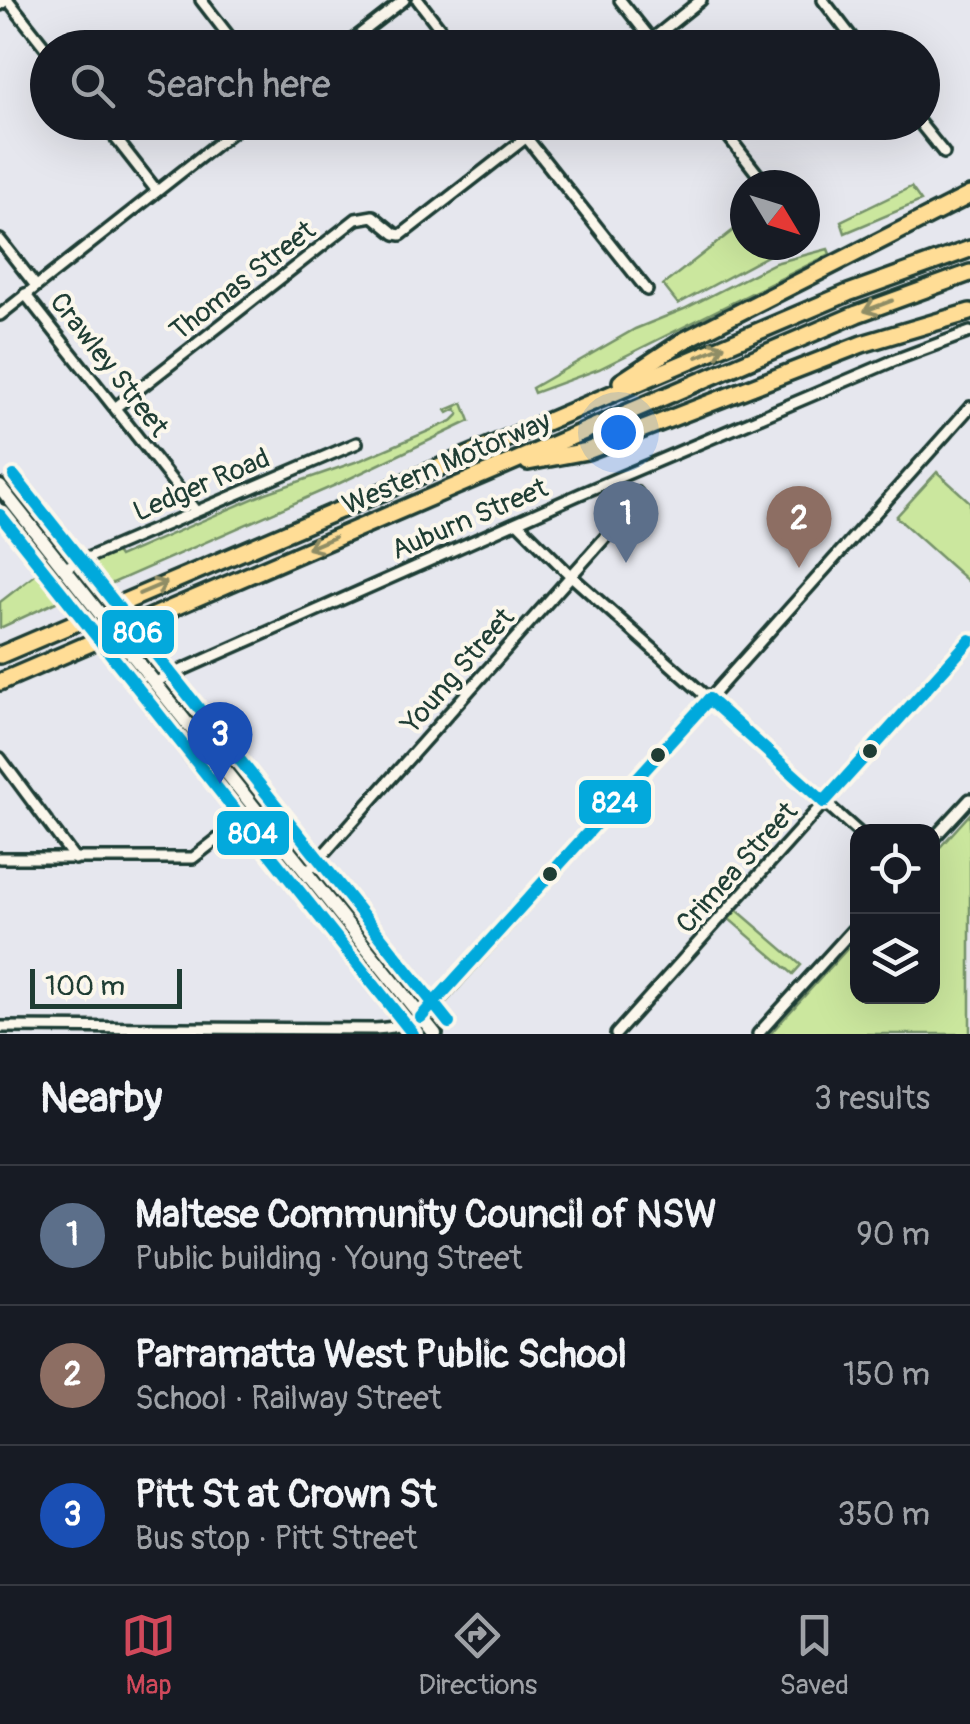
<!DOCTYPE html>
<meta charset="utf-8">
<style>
:root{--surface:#171b24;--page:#242831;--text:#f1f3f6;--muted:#9ea1a6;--line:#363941;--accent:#d1495b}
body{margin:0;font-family:Pangolin,sans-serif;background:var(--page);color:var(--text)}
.controls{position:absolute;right:30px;bottom:30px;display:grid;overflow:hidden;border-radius:20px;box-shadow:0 10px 40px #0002}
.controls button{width:90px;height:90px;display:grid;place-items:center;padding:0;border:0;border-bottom:2px solid var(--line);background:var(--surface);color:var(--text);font:50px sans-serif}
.compass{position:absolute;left:730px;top:170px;width:90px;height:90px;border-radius:50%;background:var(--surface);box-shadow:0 10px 40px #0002;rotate:128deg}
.scale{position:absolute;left:30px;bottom:25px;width:152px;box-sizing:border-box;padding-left:10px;border:5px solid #1f3d34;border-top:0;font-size:28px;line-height:35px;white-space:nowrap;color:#1f3d34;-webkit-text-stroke:8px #fbf7ec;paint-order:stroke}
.you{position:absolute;left:618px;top:432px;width:35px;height:35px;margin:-25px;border:8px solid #fff;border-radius:50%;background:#1a73e8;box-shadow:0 0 0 15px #1a73e833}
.badge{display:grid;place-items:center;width:65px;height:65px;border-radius:50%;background:var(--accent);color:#fff;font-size:32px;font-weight:700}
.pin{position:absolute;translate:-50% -82px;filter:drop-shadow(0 2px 5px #0008)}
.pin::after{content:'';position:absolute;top:52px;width:35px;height:30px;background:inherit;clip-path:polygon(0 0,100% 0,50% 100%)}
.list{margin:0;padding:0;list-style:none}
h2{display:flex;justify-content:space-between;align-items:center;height:130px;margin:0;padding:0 40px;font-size:42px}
h2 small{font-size:32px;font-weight:400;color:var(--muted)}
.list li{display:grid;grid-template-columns:65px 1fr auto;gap:30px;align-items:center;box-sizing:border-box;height:140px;padding:0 40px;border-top:2px solid var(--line)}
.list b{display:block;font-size:38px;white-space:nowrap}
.list p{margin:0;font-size:32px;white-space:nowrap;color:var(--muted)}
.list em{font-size:32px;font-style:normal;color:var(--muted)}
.icon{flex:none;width:55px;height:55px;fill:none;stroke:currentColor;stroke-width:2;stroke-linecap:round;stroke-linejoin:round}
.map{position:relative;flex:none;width:970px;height:1034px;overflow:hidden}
.search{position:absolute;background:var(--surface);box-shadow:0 10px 40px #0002;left:30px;right:30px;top:30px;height:110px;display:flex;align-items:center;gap:25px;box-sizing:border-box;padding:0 35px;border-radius:55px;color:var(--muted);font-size:38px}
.sheet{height:550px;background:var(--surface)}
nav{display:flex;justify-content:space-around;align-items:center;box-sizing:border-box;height:140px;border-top:2px solid var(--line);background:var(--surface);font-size:28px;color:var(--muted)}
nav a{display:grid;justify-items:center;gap:5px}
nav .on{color:var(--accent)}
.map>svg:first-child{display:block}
.green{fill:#cbe79e;stroke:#759269;stroke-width:2.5}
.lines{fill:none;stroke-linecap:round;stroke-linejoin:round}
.street-casing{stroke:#1f3d34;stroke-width:16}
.secondary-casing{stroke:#1f3d34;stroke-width:20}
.highway-casing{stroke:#1f3d34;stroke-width:22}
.street{stroke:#fbf7ec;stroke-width:9}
.secondary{stroke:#fbf7ec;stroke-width:12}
.highway{stroke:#ffdd96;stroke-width:15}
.secondary-bridge-casing{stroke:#1f3d34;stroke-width:20;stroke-linecap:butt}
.secondary-bridge{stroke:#fbf7ec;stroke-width:12}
.bus-1-casing{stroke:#fbf7ec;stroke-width:20}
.bus-2-casing{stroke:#fbf7ec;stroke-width:20}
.bus-3-casing{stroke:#fbf7ec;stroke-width:20}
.bus-1{stroke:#03a9dc;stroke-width:12}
.bus-2{stroke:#03a9dc;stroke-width:12}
.bus-3{stroke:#03a9dc;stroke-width:12}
.oneway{stroke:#8f8d65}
.bus-dot{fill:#1f3d34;stroke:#fbf7ec;stroke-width:4}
.labels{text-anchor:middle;stroke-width:8;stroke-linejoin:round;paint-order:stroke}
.street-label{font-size:28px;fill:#1f3d34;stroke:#fbf7ec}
.line-badge{stroke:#fbf7ec;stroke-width:4}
.badge-label{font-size:28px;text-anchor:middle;font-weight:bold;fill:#fff}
</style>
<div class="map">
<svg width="970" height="1034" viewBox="0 0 970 1034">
<rect width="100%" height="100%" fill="#e6e7ee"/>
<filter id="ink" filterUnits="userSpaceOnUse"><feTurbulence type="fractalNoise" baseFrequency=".01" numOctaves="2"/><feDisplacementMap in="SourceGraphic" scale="20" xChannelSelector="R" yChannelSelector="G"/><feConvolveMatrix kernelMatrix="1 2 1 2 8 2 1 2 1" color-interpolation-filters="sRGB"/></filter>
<g filter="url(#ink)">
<g class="green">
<polygon points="911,187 921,201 845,233 841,221"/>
<polygon points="745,221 745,245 788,245 678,304 663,285"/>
<polygon points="828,249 830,254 599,369 534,393 532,388 635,329 684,309 775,263"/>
<polygon points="463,403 470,421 340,483 97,590 86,574 87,564 115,551 119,557 266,493 361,460 452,421 459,414 456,409 448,413 446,410"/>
<polygon points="937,472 970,502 970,583 896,517"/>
<polygon points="44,568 67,597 0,628 0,602"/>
<polygon points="970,814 970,1034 770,1034 857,938 858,996 932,996 933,855"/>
<polygon points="737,910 801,965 793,974 729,919"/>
</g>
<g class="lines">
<defs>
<g id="street">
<polyline points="8,0 48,51"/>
<polyline points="201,0 238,48"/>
<polyline points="418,0 455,48"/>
<polyline points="620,0 658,48"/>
<polyline points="823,0 860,48"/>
<polyline points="342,48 404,0"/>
<polyline points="641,48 701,0"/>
<polyline points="103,122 157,191"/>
<polyline points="514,122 647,290"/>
<polyline points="717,122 766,185"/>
<polyline points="919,122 944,153"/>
<polyline points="0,240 36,286"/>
<polyline points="25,294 195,510"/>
<polyline points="0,315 245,122"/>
<polyline points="116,407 356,219 373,216 395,234 401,235 546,122"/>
<polyline points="518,523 570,575 858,832"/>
<polyline points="64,568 357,443"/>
<polyline points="155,682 580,494 895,360 970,332"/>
<polyline points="0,758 75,859"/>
<polyline points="932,840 970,799"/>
<polyline points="0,858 193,858 256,809"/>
<polyline points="306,874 634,505 637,493"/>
<path d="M 0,1027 L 375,1029 C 400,1028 416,1022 435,1005 L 970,407"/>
<polyline points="616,1034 970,640"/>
<polyline points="758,1034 858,924"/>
</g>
<g id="secondary">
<polyline points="0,3 4,0"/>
<polyline points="0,487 83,592"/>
<polyline points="127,648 435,1034"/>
</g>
<g id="highway">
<polyline points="621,382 683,341 970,195"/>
<polyline points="528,462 587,451 862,344 970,312"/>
<polyline points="0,655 848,293 970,249"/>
<polyline points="0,682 857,314 970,273"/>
</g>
</defs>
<use href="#street" class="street-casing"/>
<use href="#secondary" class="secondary-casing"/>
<use href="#highway" class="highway-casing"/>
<use href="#street" class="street"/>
<use href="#secondary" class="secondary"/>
<use href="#highway" class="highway"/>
<defs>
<polyline id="secondary-bridge" points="83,592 127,648"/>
</defs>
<use href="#secondary-bridge" class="secondary-bridge-casing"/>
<use href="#secondary-bridge" class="secondary-bridge"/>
<defs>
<g id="bus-1">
<polyline points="709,699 824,802"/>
<polyline points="824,802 970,640"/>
<polyline points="421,1017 709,699"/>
</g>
<polyline id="bus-2" points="0,515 413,1034"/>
<polyline id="bus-3" points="14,476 449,1023"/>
</defs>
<use href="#bus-1" class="bus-1-casing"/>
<use href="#bus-2" class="bus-2-casing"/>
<use href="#bus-3" class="bus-3-casing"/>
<use href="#bus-1" class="bus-1"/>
<use href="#bus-2" class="bus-2"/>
<use href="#bus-3" class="bus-3"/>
</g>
<defs><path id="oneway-shaft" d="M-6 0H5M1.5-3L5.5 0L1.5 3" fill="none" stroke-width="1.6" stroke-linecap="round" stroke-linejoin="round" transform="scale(2.5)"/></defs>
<g class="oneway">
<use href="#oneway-shaft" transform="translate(878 306) rotate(159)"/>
<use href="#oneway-shaft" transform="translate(711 351) rotate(-23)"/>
<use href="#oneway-shaft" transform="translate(321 543) rotate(157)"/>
<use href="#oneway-shaft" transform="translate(153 588) rotate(-23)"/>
</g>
</g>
<g class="bus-dot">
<circle cx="870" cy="751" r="9"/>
<circle cx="658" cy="755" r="9"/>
<circle cx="550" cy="874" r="9"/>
</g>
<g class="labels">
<g class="street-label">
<text transform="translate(242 280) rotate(-38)" y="10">Thomas Street</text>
<text transform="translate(110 364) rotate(52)" y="10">Crawley Street</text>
<text transform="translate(446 462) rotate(-23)" y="10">Western Motorway</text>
<text transform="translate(201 484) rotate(-23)" y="10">Ledger Road</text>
<text transform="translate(469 518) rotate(-23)" y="10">Auburn Street</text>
<text transform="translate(457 670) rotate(-49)" y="10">Young Street</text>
<text transform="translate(736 867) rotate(-48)" y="10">Crimea Street</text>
</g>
</g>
<g class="line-badge">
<rect x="100" y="608" width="76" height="48" rx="10" fill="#03a9dc"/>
<rect x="577" y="778" width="76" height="48" rx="10" fill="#03a9dc"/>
<rect x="215" y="809" width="76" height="48" rx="10" fill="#03a9dc"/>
</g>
<g class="badge-label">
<text x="138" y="642">806</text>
<text x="615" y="812">824</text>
<text x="253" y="843">804</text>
</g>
</svg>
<div class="controls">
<button><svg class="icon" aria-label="locate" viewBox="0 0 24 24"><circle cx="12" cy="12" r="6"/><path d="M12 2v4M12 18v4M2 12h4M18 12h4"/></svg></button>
<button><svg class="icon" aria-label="layers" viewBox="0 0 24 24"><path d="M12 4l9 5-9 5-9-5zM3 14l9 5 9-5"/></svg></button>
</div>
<svg class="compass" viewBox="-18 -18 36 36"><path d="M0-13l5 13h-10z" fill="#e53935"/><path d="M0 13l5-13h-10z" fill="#9ea1a6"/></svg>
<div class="scale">100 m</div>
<div class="you"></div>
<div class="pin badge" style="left:626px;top:563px;background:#5c6f8a">1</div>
<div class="pin badge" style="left:799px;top:568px;background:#8d6e63">2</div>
<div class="pin badge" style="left:220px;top:784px;background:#1a4fb4">3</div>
<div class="search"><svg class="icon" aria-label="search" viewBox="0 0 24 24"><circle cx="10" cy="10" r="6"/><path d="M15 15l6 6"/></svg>Search here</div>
</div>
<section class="sheet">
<h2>Nearby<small>3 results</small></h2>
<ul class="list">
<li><span class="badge" style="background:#5c6f8a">1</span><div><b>Maltese Community Council of NSW</b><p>Public building · Young Street</p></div><em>90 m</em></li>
<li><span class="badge" style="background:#8d6e63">2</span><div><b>Parramatta West Public School</b><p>School · Railway Street</p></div><em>150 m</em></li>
<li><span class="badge" style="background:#1a4fb4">3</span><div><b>Pitt St at Crown St</b><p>Bus stop · Pitt Street</p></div><em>350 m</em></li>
</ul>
</section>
<nav>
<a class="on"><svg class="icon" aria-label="map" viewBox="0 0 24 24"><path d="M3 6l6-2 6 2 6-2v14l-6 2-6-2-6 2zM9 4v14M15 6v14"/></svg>Map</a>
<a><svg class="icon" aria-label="directions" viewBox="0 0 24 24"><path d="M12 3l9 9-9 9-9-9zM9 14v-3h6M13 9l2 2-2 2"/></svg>Directions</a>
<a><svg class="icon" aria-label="saved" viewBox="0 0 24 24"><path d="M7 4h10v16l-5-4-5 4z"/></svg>Saved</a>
</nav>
